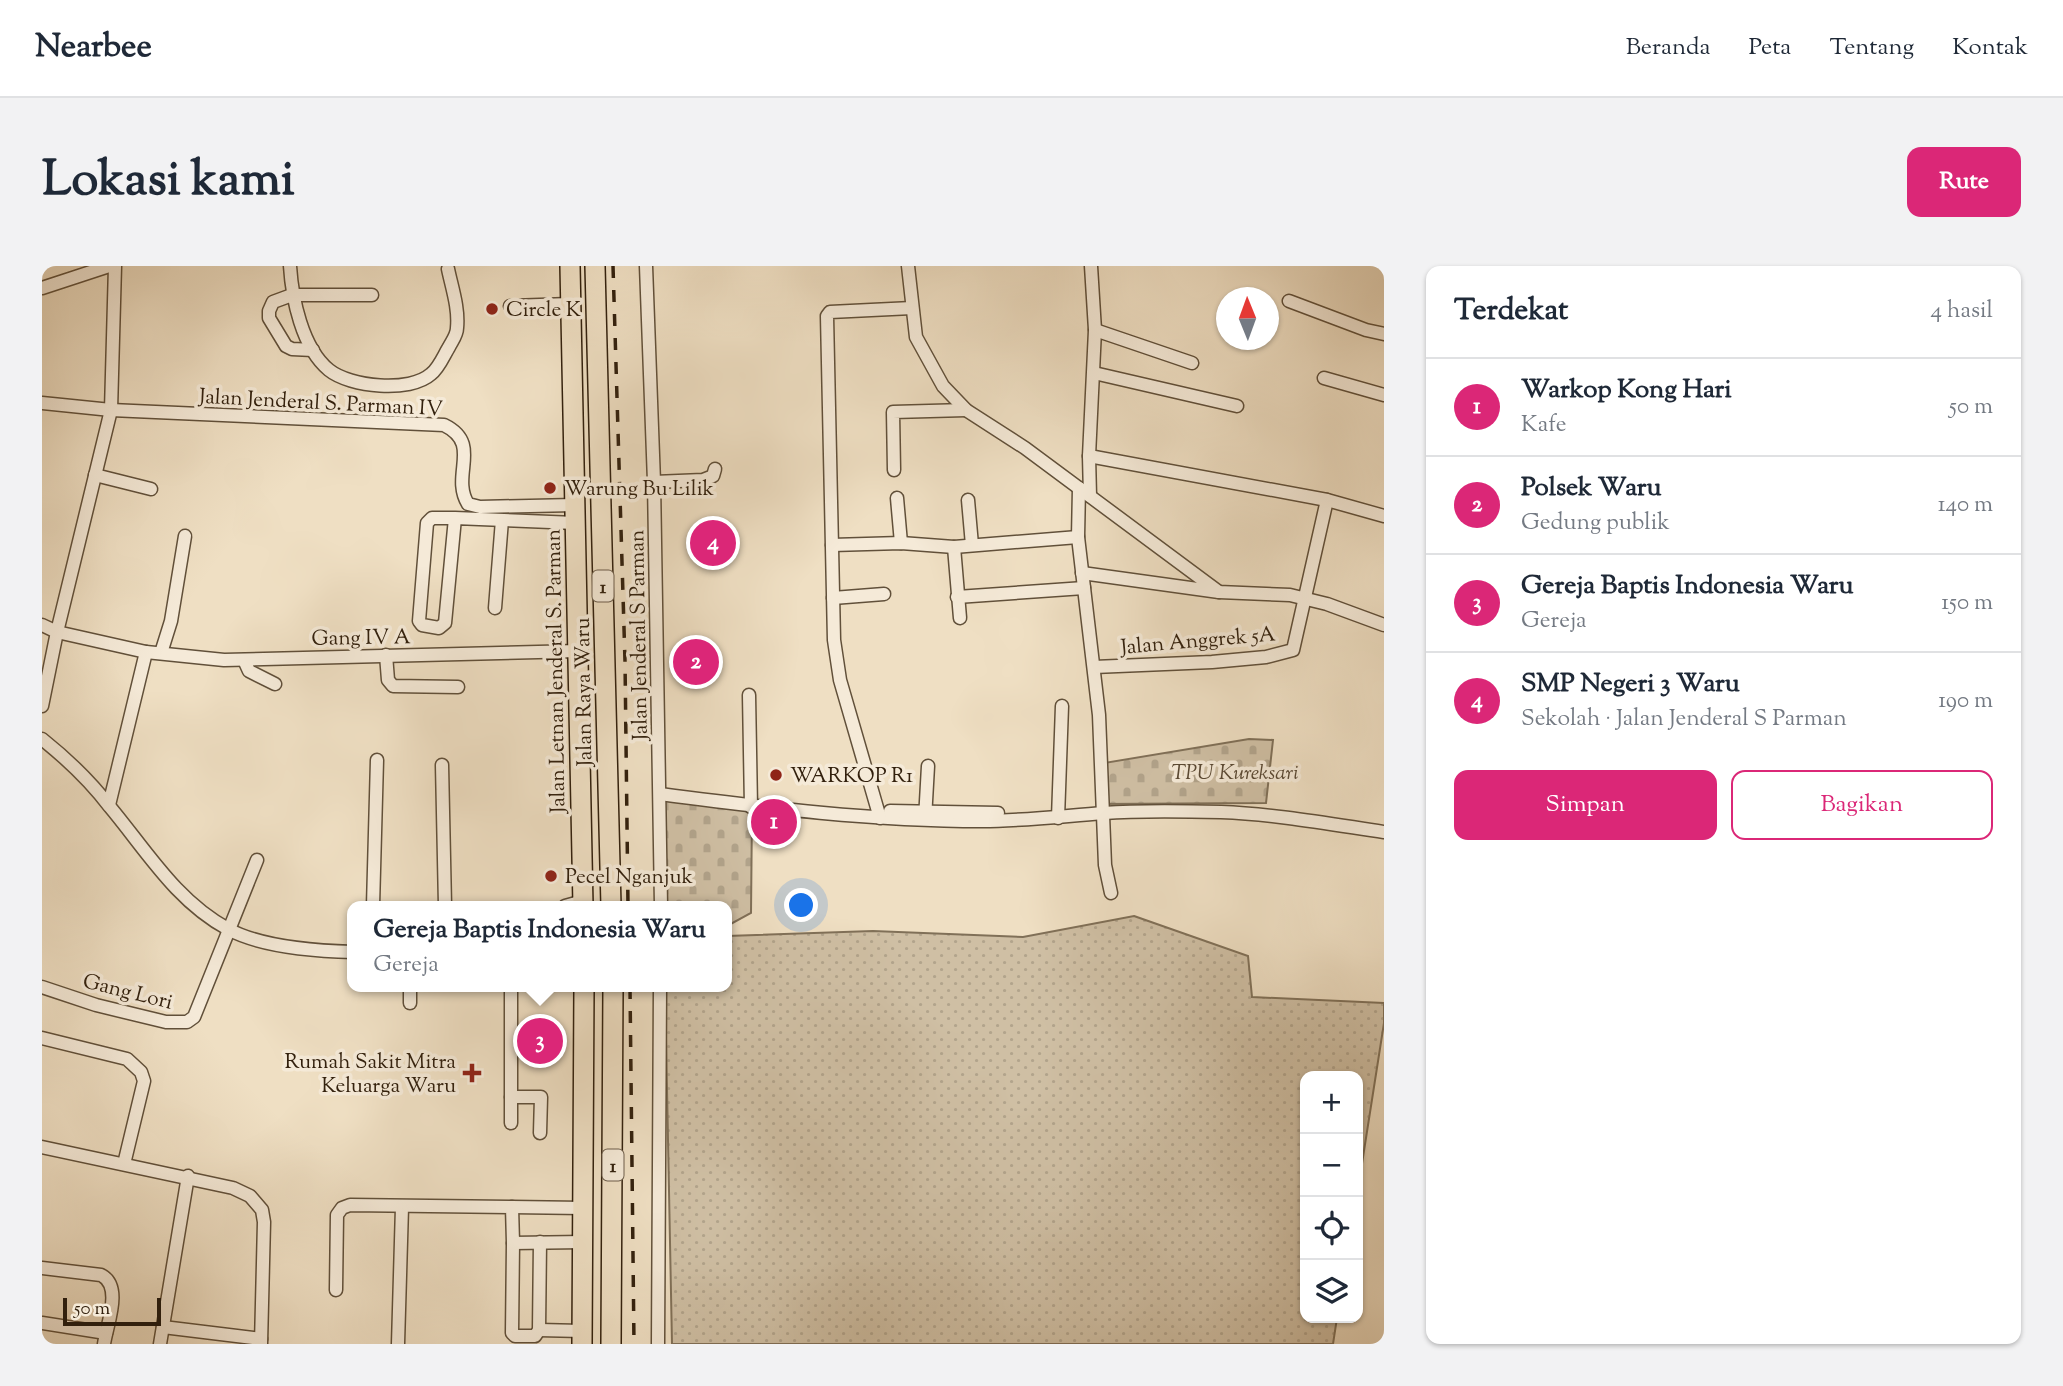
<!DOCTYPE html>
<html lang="id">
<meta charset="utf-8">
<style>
:root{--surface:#fff;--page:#f2f2f3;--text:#1f2937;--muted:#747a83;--line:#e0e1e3;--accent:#db2777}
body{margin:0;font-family:"Sorts Mill Goudy",serif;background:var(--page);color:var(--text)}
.controls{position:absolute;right:21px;bottom:21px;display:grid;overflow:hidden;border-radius:14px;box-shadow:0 2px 5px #0004}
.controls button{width:63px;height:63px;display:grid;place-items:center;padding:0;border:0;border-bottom:2px solid var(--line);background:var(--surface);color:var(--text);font:35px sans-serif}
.compass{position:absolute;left:1174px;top:21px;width:63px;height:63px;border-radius:50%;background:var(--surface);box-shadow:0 2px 5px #0004;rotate:359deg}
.scale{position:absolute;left:21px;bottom:18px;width:98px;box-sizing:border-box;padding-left:7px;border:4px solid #32200d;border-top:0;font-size:19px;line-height:24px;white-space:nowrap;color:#32200d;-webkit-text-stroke:5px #f5ead8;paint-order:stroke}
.you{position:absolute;left:760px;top:640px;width:24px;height:24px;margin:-18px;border:5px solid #fff;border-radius:50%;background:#1a73e8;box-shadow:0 0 0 10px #1a73e833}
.badge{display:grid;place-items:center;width:46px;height:46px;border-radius:50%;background:var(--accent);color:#fff;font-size:23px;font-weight:700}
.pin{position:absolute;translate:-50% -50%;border:4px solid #fff;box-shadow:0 2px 7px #0006}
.popup{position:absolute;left:305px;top:635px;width:385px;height:91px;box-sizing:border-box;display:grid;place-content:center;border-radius:14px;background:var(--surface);filter:drop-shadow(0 2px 5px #0005);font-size:23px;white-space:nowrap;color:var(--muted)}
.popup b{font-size:26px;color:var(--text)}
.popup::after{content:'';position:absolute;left:50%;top:100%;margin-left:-14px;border:14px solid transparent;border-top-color:var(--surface)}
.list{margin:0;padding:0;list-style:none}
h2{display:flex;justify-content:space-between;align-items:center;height:91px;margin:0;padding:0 28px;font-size:30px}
h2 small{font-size:23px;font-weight:400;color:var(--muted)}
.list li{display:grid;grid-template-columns:46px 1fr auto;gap:21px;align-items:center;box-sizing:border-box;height:98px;padding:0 28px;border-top:2px solid var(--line)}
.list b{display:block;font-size:26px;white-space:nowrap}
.list p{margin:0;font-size:23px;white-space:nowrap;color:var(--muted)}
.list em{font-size:23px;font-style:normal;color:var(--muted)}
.actions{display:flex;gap:14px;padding:21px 28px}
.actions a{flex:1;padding:16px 0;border:2px solid var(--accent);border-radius:14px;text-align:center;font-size:24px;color:var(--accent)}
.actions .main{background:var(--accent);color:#fff}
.icon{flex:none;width:38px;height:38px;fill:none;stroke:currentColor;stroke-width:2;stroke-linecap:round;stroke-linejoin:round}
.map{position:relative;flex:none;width:1342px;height:1078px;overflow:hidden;border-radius:14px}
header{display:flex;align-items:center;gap:42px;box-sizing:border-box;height:98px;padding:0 35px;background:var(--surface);border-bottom:2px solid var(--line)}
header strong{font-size:33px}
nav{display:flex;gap:38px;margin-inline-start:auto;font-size:24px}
.intro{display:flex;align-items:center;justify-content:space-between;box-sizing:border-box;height:168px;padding:0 42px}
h1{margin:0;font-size:49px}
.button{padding:18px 32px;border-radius:14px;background:var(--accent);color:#fff;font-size:24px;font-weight:700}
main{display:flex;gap:42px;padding:0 42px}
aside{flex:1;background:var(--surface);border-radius:14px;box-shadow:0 2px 5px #0004}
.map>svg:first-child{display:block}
.grass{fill:url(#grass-dots);stroke:#807058;stroke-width:2}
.cemetery{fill:url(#cemetery-stones);stroke:#807058;stroke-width:2}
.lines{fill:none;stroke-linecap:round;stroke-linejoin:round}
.minor-casing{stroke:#61503a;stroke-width:15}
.highway-casing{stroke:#32200d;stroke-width:22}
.minor{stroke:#f5ead8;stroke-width:12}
.highway{stroke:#efdfc3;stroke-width:19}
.rail{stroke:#32200d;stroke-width:3.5;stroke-dasharray:12 12;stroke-linecap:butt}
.poi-dot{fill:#8f2418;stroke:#f5ead8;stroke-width:2.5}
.labels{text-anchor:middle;stroke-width:7;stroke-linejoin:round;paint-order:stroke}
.shield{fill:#f5ead8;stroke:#6c5d4a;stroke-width:2}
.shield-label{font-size:19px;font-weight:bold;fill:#32200d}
.poi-label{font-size:21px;fill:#32200d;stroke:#f5ead8;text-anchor:start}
.street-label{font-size:21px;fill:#32200d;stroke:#f5ead8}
.park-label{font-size:21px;font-style:italic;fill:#594833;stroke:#f5ead8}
</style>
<header>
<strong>Nearbee</strong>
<nav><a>Beranda</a><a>Peta</a><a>Tentang</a><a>Kontak</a></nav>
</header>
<div class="intro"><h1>Lokasi kami</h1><a class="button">Rute</a></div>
<main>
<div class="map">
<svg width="1342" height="1078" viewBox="0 0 1342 1078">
<defs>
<pattern id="grass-dots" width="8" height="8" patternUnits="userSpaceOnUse" patternTransform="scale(1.75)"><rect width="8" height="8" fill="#cfbfa4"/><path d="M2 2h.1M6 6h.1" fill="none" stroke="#b2a48c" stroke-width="1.8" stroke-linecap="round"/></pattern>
<pattern id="cemetery-stones" width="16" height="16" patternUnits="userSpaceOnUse" patternTransform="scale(1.75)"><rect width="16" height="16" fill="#cfbfa4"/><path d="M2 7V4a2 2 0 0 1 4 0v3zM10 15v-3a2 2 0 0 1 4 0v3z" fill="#b2a48c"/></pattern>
</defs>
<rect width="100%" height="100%" fill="#efdfc3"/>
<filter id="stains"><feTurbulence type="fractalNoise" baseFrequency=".00286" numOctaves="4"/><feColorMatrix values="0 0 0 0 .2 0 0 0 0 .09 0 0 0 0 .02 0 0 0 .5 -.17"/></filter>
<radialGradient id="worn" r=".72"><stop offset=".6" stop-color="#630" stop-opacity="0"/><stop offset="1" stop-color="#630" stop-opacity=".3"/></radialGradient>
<polygon class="grass" points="1092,650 1206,690 1210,731 1342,737 1342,757 1316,923 1316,810 1263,810 1263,1052 1295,1052 1291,1078 630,1078 623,721 685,721 685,670 831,665 981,671"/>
<g class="cemetery">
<polygon points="1207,473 1231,474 1224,537 1058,538 1056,498"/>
<polygon points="618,528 710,543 709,647 685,660 685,640 621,640"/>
</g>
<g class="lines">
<defs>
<g id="minor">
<path d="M 248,0 C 250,32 260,82 287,104 C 308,121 368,127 389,108 C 397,102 402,89 407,81 C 410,75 415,69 415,62 C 417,42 410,22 406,3"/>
<polyline points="604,0 612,216 619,640"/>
<polyline points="866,0 874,71 901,120 924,144 983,182 1177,326"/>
<polyline points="0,22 67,0"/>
<polyline points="1247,35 1324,64 1342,68"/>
<polyline points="468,40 528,38"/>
<polyline points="1053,64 1150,97"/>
<polyline points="271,84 250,83 244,80 227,52 227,45 231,36 250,29 330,29"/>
<polyline points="1052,107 1195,140"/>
<polyline points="1282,112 1342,129"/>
<path d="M 0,137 L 69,144 L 402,159 C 441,178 408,209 426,238 L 438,241 L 532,239"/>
<polyline points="1047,190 1285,234 1342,250"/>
<polyline points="852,204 851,146 924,144"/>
<polyline points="53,209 109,223"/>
<polyline points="612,216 661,214 671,210 673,203"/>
<polyline points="1037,222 1036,271 1057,449 1063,599 1069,627"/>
<polyline points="1048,230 1047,190 1053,64 1049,0"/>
<polyline points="855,232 859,277"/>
<polyline points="926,234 930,279"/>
<polyline points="413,252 390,252 385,257 377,355 380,359 397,362 403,357 413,252 533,257"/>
<polyline points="790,279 859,277 912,281 1036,271"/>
<polyline points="912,281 918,352"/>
<polyline points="1040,307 1177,326 1248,329 1285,338 1342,359"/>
<polyline points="915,331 1042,322"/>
<polyline points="791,332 842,328"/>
<polyline points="453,342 460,254"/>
<polyline points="0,359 15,366 104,386 182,394 536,385"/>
<polyline points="119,387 129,355 143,270"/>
<polyline points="344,389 346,414 351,420 416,421"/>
<polyline points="202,394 207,405 233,418"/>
<polyline points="1052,401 1170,396 1224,391 1251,384 1285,234"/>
<polyline points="707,429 709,541"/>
<polyline points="0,440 15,366 69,144 73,0"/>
<path d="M 0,473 C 25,493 49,516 68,541 C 104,584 134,635 186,663 C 219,681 274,685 311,686"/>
<polyline points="400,499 403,640"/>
<path d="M 618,528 C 726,542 830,555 940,555 C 981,555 1021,550 1062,547 C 1100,544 1140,545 1179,546 C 1233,548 1288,558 1342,566"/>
<polyline points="67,539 104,386"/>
<polyline points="848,545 956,547"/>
<polyline points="838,552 798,414 792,374 785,50 788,46 870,42"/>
<polyline points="1016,552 1020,440"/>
<polyline points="883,553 886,500"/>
<polyline points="331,640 335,494"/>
<polyline points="523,640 541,635"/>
<polyline points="0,721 54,739 124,756 145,756 152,751 215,594"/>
<polyline points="469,721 469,831 499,831 498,867"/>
<polyline points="368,737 368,721"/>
<polyline points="0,772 85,793 99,806 102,815 82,898"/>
<polyline points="469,831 469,857"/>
<polyline points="0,881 191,922 208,930 220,944 222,956 219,1078"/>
<polyline points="470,941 541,942"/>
<polyline points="471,977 470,1067 473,1070 493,1070 497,1064 498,976"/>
<path d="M 0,1002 L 59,1009 C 81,1020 65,1058 62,1078"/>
<polyline points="294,1024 295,949 300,942 308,939 470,941 471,977 541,976"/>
<polyline points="0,1057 64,1067"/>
<polyline points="121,1061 219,1073"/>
<polyline points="497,1064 540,1065"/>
<polyline points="118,1078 146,910"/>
<polyline points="356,1078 360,941"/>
<polyline points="616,1078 618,721"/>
</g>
<g id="highway">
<polyline points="528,0 541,640"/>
<polyline points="553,0 569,640"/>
<polyline points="540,1078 542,721"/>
<polyline points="569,1078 571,721"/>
</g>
</defs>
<use href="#minor" class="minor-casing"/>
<use href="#highway" class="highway-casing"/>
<use href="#minor" class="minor"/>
<use href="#highway" class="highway"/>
<g class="rail">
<polyline points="571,0 583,395 586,640"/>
<polyline points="588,721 592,1078"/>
</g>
</g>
<g class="poi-dot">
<circle cx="450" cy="43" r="7"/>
<circle cx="508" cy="222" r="7"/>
<circle cx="734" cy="509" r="7"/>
<circle cx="509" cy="610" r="7"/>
<path d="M426.5 796.5h7v7h7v7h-7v7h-7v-7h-7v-7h7z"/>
</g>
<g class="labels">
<g class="shield">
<rect x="550.5" y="304.5" width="21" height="31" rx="5"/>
<rect x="560.5" y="883.5" width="21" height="31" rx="5"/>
</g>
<g class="shield-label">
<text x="561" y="327">1</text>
<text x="571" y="906">1</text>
</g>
<g class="poi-label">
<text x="464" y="50">Circle K</text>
<text x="522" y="229">Warung Bu Lilik</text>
<text x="748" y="516">WARKOP R1</text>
<text x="523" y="617">Pecel Nganjuk</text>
<text x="414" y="802" text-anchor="end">Rumah Sakit Mitra<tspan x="414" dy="24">Keluarga Waru</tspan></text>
</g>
<g class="street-label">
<text transform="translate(279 136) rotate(3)" y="7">Jalan Jenderal S. Parman IV</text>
<text transform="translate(596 369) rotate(-91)" y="7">Jalan Jenderal S Parman</text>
<text transform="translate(319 371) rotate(-1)" y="7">Gang IV A</text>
<text transform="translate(1156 374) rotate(-5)" y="7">Jalan Anggrek 5A</text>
<text transform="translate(513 405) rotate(-91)" y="7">Jalan Letnan Jenderal S. Parman</text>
<text transform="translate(541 426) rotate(-91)" y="7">Jalan Raya Waru</text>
<text transform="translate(86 725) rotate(14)" y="7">Gang Lori</text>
</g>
<g class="park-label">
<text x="1193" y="513">TPU Kureksari</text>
</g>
</g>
<rect width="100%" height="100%" filter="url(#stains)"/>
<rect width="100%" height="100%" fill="url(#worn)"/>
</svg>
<div class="controls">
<button>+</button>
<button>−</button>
<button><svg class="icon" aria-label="locate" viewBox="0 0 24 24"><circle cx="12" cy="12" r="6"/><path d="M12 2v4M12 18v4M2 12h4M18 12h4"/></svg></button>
<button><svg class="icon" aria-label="layers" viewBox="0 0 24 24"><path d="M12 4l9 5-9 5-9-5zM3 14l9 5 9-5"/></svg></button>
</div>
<svg class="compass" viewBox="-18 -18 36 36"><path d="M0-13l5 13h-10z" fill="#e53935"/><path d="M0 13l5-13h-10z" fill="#747a83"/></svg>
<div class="scale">50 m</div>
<div class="you"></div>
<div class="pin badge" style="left:732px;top:556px">1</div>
<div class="pin badge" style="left:654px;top:396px">2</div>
<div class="pin badge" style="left:498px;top:775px">3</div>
<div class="popup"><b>Gereja Baptis Indonesia Waru</b>Gereja</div>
<div class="pin badge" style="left:671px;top:277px">4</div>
</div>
<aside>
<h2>Terdekat<small>4 hasil</small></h2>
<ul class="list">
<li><span class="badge">1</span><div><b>Warkop Kong Hari</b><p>Kafe</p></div><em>50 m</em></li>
<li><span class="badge">2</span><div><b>Polsek Waru</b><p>Gedung publik</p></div><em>140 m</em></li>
<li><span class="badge">3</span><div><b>Gereja Baptis Indonesia Waru</b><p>Gereja</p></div><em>150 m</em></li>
<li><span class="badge">4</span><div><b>SMP Negeri 3 Waru</b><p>Sekolah · Jalan Jenderal S Parman</p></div><em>190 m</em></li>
</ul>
<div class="actions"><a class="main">Simpan</a><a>Bagikan</a></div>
</aside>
</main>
